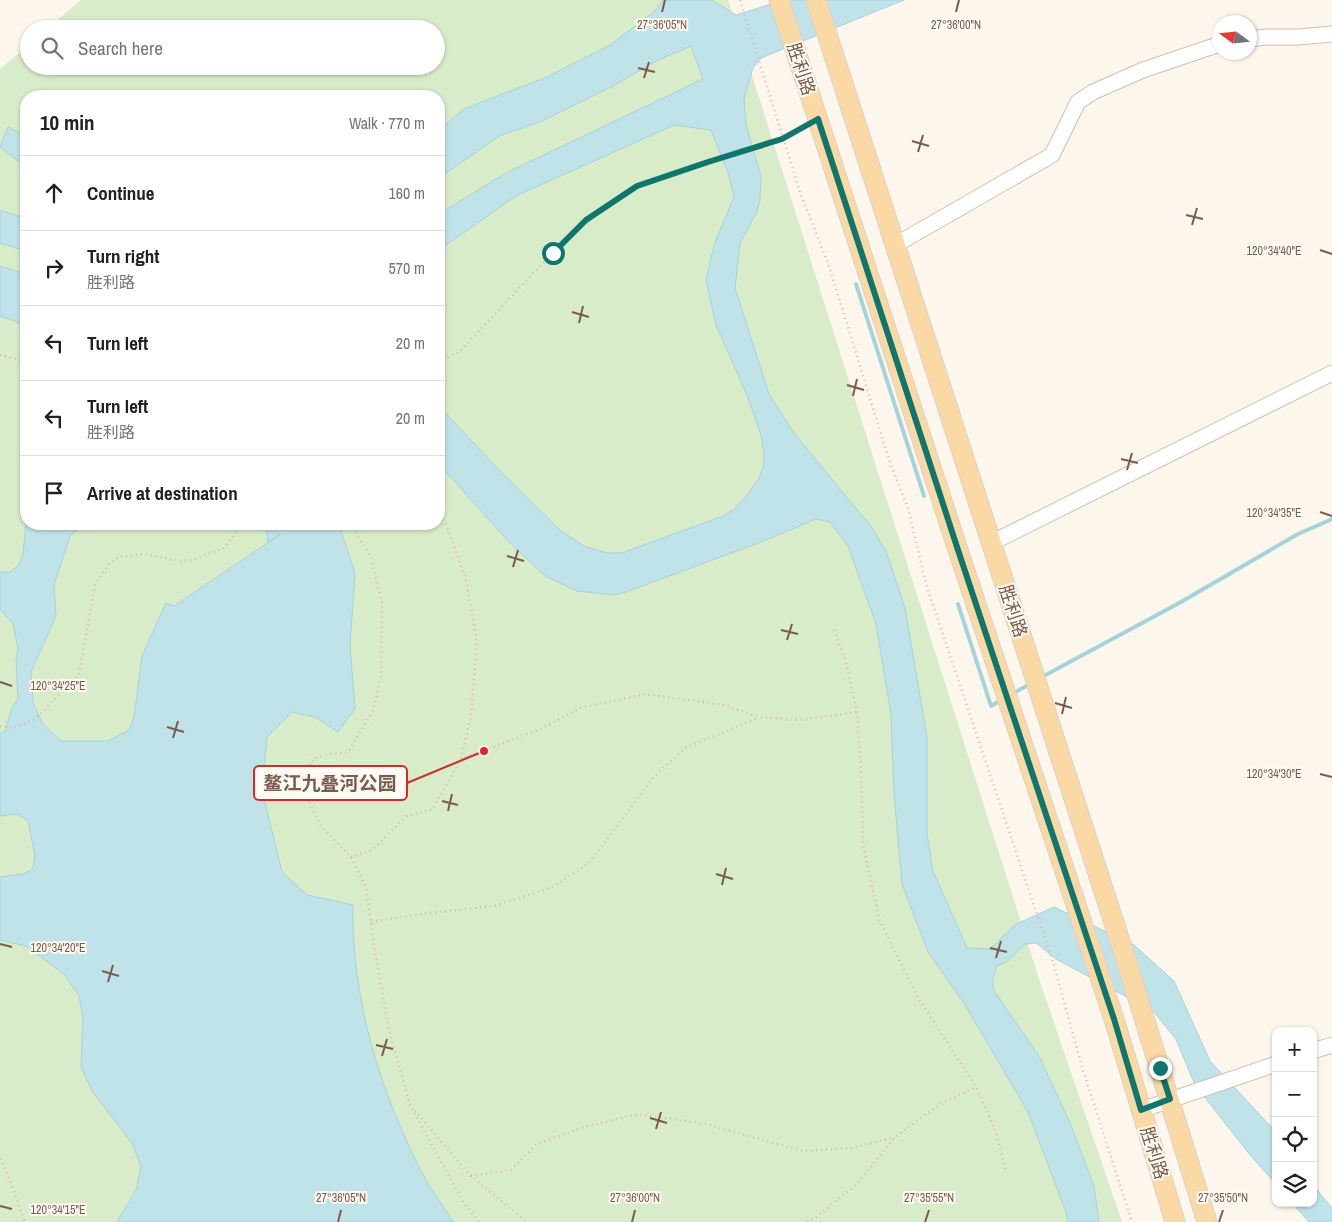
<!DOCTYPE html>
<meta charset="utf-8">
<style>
:root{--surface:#fff;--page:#f2f2f2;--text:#202124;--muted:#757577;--line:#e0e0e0}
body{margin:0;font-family:"Archivo Narrow","Noto Sans SC",sans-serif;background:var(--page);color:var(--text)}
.controls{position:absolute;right:15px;bottom:15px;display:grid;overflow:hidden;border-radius:10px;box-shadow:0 1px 4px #0004}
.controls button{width:45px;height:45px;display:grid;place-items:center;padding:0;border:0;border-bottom:1px solid var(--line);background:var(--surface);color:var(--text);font:25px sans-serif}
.compass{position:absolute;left:1212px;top:15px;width:45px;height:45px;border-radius:50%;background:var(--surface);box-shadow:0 1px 4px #0004;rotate:285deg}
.stop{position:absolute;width:15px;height:15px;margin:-11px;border:4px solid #0f766e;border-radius:50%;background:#fff}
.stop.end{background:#0f766e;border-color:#fff;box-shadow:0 1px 5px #0008}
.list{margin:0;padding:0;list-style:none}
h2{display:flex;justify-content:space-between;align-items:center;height:65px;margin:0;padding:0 20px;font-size:21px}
h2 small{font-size:16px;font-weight:400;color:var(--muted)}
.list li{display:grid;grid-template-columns:32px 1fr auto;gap:15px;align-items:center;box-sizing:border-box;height:75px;padding:0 20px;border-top:1px solid var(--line)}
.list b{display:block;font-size:19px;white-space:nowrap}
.list p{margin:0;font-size:16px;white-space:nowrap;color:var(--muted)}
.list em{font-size:16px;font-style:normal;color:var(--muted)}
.icon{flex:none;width:28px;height:28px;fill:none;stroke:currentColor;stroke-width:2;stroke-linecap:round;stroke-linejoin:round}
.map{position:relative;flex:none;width:1332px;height:1222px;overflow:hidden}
.search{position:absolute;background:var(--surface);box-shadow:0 1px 4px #0004;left:20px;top:20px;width:425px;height:55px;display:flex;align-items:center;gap:12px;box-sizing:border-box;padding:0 18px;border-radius:28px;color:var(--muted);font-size:19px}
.panel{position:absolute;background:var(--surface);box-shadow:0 1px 4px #0004;left:20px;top:90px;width:425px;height:440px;border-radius:20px}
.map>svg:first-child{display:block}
.green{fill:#d8ecc9;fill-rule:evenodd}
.water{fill:#bfe3e8;stroke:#a5d3da}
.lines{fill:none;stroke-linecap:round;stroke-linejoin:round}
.stream{stroke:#a5d3da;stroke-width:4}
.minor-casing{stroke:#d1beb0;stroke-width:17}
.major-casing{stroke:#dad1cd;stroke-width:21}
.path{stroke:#d9b8a5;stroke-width:2.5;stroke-dasharray:1 4;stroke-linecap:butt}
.minor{stroke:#fff;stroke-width:15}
.major{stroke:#fbd9a5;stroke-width:19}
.route{stroke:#0f766e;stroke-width:6}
.ticks{fill:none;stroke:#7a5c4d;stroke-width:2}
.labels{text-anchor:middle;stroke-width:4;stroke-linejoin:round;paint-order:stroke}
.street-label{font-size:18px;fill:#7a5c4d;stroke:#fffaf3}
.ticks-label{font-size:12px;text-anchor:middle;fill:#7a5c4d;stroke:#fffaf3;stroke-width:4;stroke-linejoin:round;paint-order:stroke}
.leader{fill:none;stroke:#d62828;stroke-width:2}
.callout-dot{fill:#d62828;stroke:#fffaf3;stroke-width:2}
.callout{fill:#fffaf3;stroke:#d62828;stroke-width:2}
.callout-label{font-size:19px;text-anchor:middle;font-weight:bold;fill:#7a5c4d}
</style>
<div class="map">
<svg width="1332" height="1222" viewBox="0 0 1332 1222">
<rect width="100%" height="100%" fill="#fdf6ec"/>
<path class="green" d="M 81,0 L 728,0 L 1039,979 L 1122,1222 L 0,1222 L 0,69 L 29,45 L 29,66 L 436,66 L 436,29 L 47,29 ZM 26,96 L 439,96 L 439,524 L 26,524 Z"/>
<g class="water">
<polygon points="663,0 712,0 736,15 784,0 904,0 761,58 753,68 744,98 746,125 761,176 760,200 757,212 740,243 735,288 769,394 794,433 872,528 886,551 905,608 927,737 927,834 933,871 967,948 990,949 1016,924 1054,907 1134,945 1174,981 1210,1061 1276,1132 1276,1184 1251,1156 1195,1085 1176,1039 1153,1011 1056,959 1036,943 1025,944 1008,961 997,966 993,977 993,989 1040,1058 1070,1123 1094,1186 1099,1222 1068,1222 1066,1212 1028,1112 964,1003 928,952 902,884 894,793 891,714 876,624 848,546 830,522 816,519 761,542 626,592 614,595 577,591 545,576 509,542 439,464 439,406 501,472 561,531 584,546 607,553 622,553 723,516 734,509 743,500 758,480 763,468 764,455 761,435 747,395 716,325 706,280 714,245 734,197 728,173 711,130 674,125 516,196 439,250 439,214 506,173 703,79 691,46 656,61 611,87 542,121 499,136 439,178 439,130 464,109 549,76 610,45 655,11"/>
<polygon points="8,127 26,136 26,167 0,147"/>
<polygon points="0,210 26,219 26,251 0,243"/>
<polygon points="0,266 26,274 26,325 0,316"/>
<path d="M 26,524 L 84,524 L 70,536 L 54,585 L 56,616 L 31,672 L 33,703 L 43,724 L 61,741 L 108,741 L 129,730 L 134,717 L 142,656 L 166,603 L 174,606 L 281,534 L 268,542 L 266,524 L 334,524 L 340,528 L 355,573 L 350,645 L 355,709 L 338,732 L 315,717 L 292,712 L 267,737 L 262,790 L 282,872 L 307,895 L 353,905 C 351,998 380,1091 422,1173 C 431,1190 443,1206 453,1222 L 117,1222 L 136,1190 L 141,1166 L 132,1143 L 92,1091 L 86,1078 L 81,1066 L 83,1019 L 79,996 L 65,975 L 26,946 L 0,940 L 0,877 L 23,874 L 33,869 L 35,856 L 28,821 L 18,814 L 0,816 L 0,734 L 5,731 L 12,708 L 18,699 L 16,660 L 18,648 L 13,624 L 0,609 L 0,572 L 10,572 L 19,565 L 23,554 Z"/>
<polygon points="1313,1185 1332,1208 1332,1222 1309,1222 1292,1203 1313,1203"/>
</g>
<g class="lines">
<g class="stream">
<polyline points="856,284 924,496"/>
<polyline points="958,604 991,706 1001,700"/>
<polyline points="1040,678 1181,602 1298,534 1332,519"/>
<polyline points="1012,694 1032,683"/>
</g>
<defs>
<g id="minor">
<polyline points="1250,39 1266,37 1298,37 1332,34"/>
<polyline points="895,245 1052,155 1078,102 1093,92 1143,70 1220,44"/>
<polyline points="991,543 1332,373"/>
<polyline points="1313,1051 1332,1045"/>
<polyline points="1141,1110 1276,1064"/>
</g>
<g id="major">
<polyline points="779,0 957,547 1114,1019 1175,1222"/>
<polyline points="816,0 1128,966 1207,1222"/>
</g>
</defs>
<use href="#minor" class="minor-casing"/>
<use href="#major" class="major-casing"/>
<g class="path">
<polyline points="740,0 801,195 828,263 890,463 908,508 926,584 1054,965 1082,1067 1132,1222"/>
<polyline points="0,355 26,362"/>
<polyline points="439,362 460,351 542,264 586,220 637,186 708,162 782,139 806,126"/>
<polyline points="439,516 447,526 466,580 477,642 471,715 461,759"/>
<polyline points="350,524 371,557 382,604 381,675 373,711 348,752 324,755 313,759 307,769 305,781 310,804 320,825 351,857 366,888 375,952 390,1034 410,1105 462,1200 479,1222"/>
<polyline points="834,630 846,662 857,712 861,768 863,844 879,919 917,996 976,1087 996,1132 1006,1172"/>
<polyline points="0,726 13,728 35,719 79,675 95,585 109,564 119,557 144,554 181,561 193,560 224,548 242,524"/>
<polyline points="351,857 372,850 407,816 433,809 461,759 543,728 580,708 645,694 724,705 759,717 799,720 857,712"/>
<polyline points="371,922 427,913 494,906 553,887 589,863 652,779 685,748 758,718"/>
<polyline points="415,1111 471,1176 527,1222"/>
<polyline points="0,1159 6,1170 25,1222"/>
<polyline points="471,1176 511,1170 537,1144 581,1128 633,1115 645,1115 706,1124 802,1151 851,1148 895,1137"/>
<polyline points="807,1222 814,1219 857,1184 895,1137 942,1103 976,1087"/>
</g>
<use href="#minor" class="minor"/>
<use href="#major" class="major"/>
</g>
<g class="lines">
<polyline class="route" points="553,253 586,220 637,186 708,162 782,139 818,119 957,547 1114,1019 1141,1110 1170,1099 1160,1068"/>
</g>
<path class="ticks" d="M 662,12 L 665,0M 956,12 L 959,0M 638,68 L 655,72M 644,78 L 649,62M 912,141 L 929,146M 918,152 L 923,135M 1186,215 L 1203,219M 1192,225 L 1197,208M 1320,250 L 1332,254M 572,312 L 589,317M 579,323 L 583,306M 847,385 L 864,390M 853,396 L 857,379M 1121,459 L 1138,463M 1127,470 L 1132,453M 1320,512 L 1332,516M 507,556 L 524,561M 513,567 L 518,550M 781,630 L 798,634M 787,640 L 792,624M 0,682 L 12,686M 1055,703 L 1072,708M 1062,714 L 1066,697M 167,727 L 184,732M 173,738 L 178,721M 1320,774 L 1332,777M 442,801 L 458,805M 448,811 L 452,794M 716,874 L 733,879M 722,885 L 726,868M 0,944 L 12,947M 990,948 L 1007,952M 996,958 L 1001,941M 102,971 L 119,976M 108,982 L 113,965M 376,1045 L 393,1049M 382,1056 L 387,1039M 650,1118 L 667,1123M 656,1129 L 661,1112M 0,1206 L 12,1209M 338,1222 L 341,1210M 632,1222 L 635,1210M 925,1222 L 929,1210M 1219,1222 L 1223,1210"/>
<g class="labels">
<g class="street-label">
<text transform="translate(801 69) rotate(72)" y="6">胜利路</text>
<text transform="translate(1013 611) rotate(72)" y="6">胜利路</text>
<text transform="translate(1154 1153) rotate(73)" y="6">胜利路</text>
</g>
</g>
<g class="ticks-label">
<text x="662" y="29">27°36'05"N</text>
<text x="956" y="29">27°36'00"N</text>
<text x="1274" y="255">120°34'40"E</text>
<text x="1274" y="517">120°34'35"E</text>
<text x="58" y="690">120°34'25"E</text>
<text x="1274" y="778">120°34'30"E</text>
<text x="58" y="952">120°34'20"E</text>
<text x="341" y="1202">27°36'05"N</text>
<text x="635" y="1202">27°36'00"N</text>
<text x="929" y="1202">27°35'55"N</text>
<text x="1223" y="1202">27°35'50"N</text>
<text x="58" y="1214">120°34'15"E</text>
</g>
<path class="leader" d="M484 751L407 783"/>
<circle class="callout-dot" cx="484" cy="751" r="5"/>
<rect class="callout" x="254" y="766" width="153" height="34" rx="5"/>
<g class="callout-label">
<text x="330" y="790">鳌江九叠河公园</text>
</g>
</svg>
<div class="controls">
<button>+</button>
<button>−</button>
<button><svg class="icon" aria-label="locate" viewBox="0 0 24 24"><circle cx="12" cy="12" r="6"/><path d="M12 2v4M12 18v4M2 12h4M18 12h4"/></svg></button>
<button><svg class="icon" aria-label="layers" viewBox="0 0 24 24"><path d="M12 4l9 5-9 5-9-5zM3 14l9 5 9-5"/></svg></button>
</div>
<svg class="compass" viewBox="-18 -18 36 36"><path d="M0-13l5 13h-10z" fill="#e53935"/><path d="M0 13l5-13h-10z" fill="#757577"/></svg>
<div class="stop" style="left:553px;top:253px"></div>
<div class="stop end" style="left:1160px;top:1068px"></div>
<div class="search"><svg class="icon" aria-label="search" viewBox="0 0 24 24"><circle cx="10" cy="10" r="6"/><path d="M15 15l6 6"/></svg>Search here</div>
<section class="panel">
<h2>10 min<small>Walk · 770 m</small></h2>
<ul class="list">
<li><svg class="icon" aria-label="ahead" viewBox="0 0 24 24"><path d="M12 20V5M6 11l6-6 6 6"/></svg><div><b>Continue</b></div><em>160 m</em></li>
<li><svg class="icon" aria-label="right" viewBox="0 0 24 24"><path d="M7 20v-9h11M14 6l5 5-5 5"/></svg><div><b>Turn right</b><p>胜利路</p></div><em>570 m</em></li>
<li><svg class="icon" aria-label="left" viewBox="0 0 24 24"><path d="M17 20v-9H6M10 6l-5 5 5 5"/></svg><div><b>Turn left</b></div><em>20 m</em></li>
<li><svg class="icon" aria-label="left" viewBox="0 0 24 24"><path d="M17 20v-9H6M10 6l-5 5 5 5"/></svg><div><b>Turn left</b><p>胜利路</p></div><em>20 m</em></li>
<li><svg class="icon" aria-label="arrive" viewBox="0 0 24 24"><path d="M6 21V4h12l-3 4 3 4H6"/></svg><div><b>Arrive at destination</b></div></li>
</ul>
</section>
</div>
